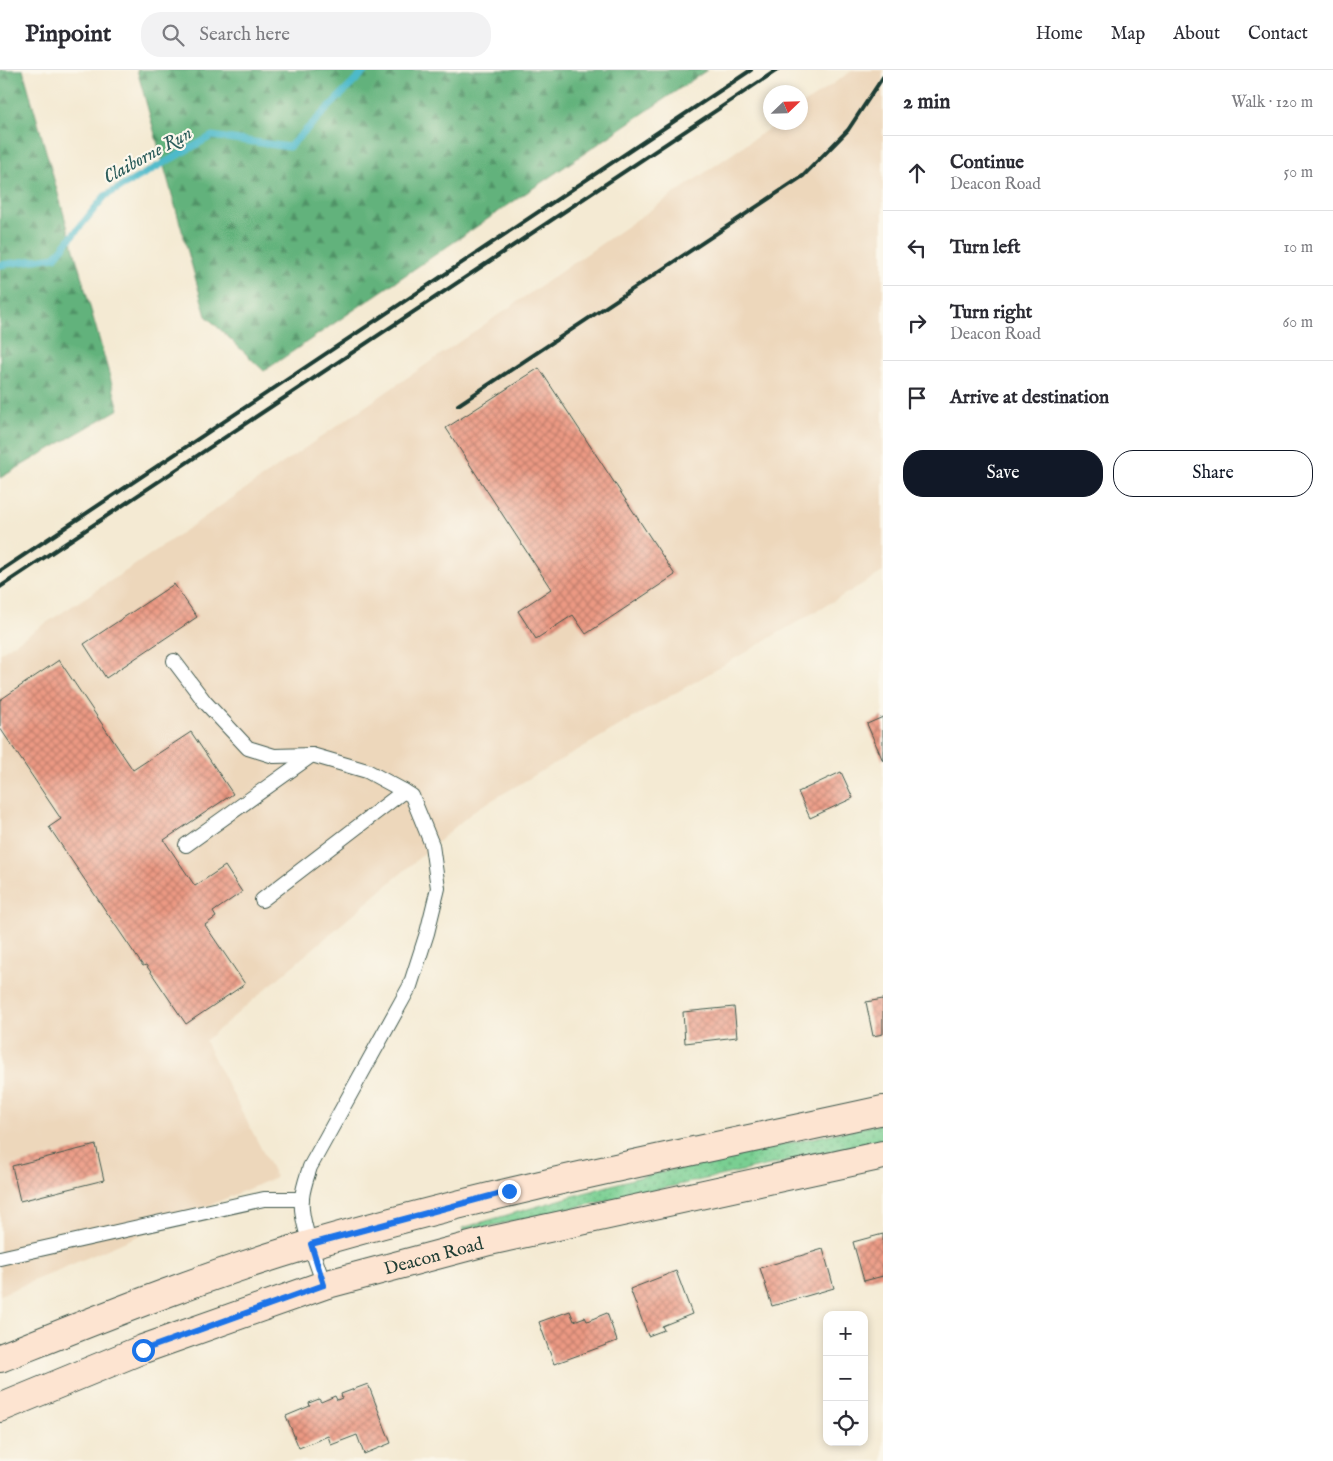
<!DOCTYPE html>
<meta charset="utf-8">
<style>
:root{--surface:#fff;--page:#f2f2f3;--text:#2b2b33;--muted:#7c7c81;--line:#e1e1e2;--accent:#111827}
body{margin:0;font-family:"IM FELL English",serif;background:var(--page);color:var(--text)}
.controls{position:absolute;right:15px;bottom:15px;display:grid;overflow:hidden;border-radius:10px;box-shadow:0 2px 8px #0003}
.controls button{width:45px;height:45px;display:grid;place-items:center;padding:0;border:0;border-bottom:1px solid var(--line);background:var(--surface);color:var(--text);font:25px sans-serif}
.compass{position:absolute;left:763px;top:15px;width:45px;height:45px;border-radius:50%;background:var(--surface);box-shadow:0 2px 8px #0003;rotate:67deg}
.stop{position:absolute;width:15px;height:15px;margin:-11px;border:4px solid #1a73e8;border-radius:50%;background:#fff}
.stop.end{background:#1a73e8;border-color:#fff;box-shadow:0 1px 5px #0008}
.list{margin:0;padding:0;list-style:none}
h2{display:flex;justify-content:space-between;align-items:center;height:65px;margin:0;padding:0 20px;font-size:21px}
h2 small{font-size:16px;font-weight:400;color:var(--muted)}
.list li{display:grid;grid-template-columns:32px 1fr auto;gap:15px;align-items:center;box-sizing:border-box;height:75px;padding:0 20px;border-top:1px solid var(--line)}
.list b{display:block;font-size:19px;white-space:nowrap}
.list p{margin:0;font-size:16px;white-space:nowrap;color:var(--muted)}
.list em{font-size:16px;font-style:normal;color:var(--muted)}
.actions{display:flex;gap:10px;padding:15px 20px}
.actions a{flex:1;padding:11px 0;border:1px solid var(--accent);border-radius:20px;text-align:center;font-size:18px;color:var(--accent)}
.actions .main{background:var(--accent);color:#fff}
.icon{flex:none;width:28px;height:28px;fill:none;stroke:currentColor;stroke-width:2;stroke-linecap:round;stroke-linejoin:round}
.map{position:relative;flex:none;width:883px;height:1391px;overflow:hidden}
header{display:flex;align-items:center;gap:30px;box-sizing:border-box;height:70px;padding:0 25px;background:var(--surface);border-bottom:1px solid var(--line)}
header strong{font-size:24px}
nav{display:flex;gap:28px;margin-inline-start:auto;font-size:18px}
.search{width:350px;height:45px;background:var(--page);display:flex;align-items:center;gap:12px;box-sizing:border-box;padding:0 18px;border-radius:20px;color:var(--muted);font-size:19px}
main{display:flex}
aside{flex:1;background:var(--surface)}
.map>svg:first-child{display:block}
.built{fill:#edd7bb}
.grass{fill:url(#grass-dots);stroke:#4c8663}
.forest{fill:url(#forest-firs);stroke:#407858}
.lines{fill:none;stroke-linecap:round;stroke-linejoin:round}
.stream{stroke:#4ebaca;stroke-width:7}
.building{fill:url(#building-cross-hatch)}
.service-casing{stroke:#3f574c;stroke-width:16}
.secondary-casing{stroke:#3f574c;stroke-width:30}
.service{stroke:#fff;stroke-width:14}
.secondary{stroke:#fde4d1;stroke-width:28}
.rail{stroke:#1f3d34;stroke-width:4}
.route{stroke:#1a73e8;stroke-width:6}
.labels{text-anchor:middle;stroke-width:4.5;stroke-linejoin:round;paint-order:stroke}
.street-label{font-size:18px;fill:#1f3d34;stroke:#fbf7ec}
.water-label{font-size:19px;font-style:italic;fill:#2b5c5a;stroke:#fbf7ec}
</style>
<header>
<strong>Pinpoint</strong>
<div class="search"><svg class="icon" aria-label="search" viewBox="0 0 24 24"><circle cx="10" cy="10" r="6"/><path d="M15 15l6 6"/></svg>Search here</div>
<nav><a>Home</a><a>Map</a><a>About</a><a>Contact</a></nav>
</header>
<main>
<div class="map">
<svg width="883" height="1391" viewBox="0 0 883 1391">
<defs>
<pattern id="grass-dots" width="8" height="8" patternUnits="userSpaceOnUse" patternTransform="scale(1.25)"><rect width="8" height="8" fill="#79cf92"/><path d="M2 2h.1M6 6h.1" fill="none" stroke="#63a978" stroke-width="1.8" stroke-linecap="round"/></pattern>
<pattern id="forest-firs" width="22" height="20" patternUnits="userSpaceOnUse" patternTransform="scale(1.25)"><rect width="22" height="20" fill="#62b27c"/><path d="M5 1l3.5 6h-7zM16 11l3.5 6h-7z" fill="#509266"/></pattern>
<pattern id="building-cross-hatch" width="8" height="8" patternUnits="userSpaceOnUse" patternTransform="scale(1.25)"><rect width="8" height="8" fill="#ec9983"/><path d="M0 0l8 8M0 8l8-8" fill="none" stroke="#bf7e6c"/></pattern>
</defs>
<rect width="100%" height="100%" fill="#fbf7ec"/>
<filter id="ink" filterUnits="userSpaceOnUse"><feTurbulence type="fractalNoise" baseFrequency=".02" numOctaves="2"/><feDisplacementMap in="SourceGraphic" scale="10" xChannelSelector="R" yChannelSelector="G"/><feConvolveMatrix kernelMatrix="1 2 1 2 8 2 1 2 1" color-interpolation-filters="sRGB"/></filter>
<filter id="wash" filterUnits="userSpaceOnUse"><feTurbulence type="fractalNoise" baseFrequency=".0096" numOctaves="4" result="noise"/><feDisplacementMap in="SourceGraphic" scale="20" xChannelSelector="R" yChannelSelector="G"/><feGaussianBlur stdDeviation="1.12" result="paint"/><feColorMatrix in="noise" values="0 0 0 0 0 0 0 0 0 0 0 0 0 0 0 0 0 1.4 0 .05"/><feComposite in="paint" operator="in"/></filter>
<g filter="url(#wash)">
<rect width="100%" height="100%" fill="#f4ead3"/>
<polygon class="built" points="853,0 883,0 883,502 475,740 205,971 276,1107 0,1225 0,583 132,497 777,53 801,52 801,36"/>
<polygon class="grass" points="883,1053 883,1070 464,1162 462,1158 636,1108 742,1083"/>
<g class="forest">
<polygon points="0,0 23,0 119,339 0,408"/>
<polygon points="137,0 707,0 264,301 206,246"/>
</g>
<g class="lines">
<polyline class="stream" points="0,195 55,187 105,126 212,66 289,77 366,0"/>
</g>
<g id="blocks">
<g class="building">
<polygon points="539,298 675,505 586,564 573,545 536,569 518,541 551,519 446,358"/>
<polygon points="174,514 197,547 106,608 84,574"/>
<polygon points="59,590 133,700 191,662 233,724 164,770 195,816 225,796 242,822 213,842 216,847 205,855 245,914 186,954 146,895 143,896 49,757 61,749 0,658 0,630"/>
<polygon points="883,647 883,691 867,654"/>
<polygon points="841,702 853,728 810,748 798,722"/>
<polygon points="883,929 883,964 873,966 866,932"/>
<polygon points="734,937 737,967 685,973 683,942"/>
<polygon points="96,1075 104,1110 20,1131 12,1096"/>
<polygon points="883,1164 883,1206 864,1211 853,1172"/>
<polygon points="823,1179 834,1218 772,1236 760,1198"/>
<polygon points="676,1201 692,1244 662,1256 664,1260 648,1266 630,1219"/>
<polygon points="570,1241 574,1251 585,1247 587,1251 607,1243 617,1271 554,1294 539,1252"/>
<polygon points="368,1314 391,1373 364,1384 357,1365 331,1375 328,1366 299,1378 286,1346 310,1336 309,1333 319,1329 321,1332 335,1326 337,1330 342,1328 341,1324"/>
</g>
</g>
</g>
<g filter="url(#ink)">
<use href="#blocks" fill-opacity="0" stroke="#3f574c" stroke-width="1"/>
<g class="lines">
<defs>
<g id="service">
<polyline points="174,591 205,632 248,678 274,686 312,685 367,701 404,721"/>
<polyline points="186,775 312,685"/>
<path d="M 262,830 L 404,721 L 412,726 L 432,775 L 438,818 L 427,863 L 410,916 L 310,1097 C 307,1107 303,1117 302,1128 C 299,1150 317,1193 324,1215"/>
<polyline points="0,1188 264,1129 302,1129"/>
</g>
<g id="secondary">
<path d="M 0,1288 C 103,1247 206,1205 312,1174 C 500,1119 692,1082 883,1040"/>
<path id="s1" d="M 0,1338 L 143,1279 L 324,1215 L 489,1171 L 883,1085"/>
</g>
</defs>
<use href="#service" class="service-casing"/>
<use href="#secondary" class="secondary-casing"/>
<use href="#service" class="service"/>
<use href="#secondary" class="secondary"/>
<g class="rail">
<polyline points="458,335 803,106 848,60 883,7"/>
<polyline points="0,501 751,0"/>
<polyline points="0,517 777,0"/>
</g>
</g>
</g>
<g class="lines" filter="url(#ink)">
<polyline class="route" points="143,1280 324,1215 311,1174 509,1121"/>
</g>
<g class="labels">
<g class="street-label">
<text dy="6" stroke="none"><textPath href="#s1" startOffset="460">Deacon Road</textPath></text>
</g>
<g class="water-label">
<text transform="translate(147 84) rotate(-29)" y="7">Claiborne Run</text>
</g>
</g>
</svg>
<div class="controls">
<button>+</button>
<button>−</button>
<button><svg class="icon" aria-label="locate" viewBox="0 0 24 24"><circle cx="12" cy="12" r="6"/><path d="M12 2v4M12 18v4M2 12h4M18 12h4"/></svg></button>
</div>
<svg class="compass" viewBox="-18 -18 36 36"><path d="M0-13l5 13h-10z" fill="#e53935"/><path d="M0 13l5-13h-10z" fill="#7c7c81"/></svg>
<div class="stop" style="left:143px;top:1280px"></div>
<div class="stop end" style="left:509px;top:1121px"></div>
</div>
<aside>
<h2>2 min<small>Walk · 120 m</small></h2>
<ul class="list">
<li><svg class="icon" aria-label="ahead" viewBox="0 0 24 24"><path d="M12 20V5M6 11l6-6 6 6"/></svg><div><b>Continue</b><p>Deacon Road</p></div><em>50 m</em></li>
<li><svg class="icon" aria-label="left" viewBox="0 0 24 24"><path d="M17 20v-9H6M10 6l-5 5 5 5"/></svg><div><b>Turn left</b></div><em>10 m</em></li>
<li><svg class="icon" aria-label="right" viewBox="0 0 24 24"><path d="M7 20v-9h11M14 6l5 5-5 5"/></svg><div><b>Turn right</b><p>Deacon Road</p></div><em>60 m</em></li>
<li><svg class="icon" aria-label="arrive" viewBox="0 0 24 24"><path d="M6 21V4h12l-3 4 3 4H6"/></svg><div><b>Arrive at destination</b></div></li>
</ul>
<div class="actions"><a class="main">Save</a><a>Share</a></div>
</aside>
</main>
